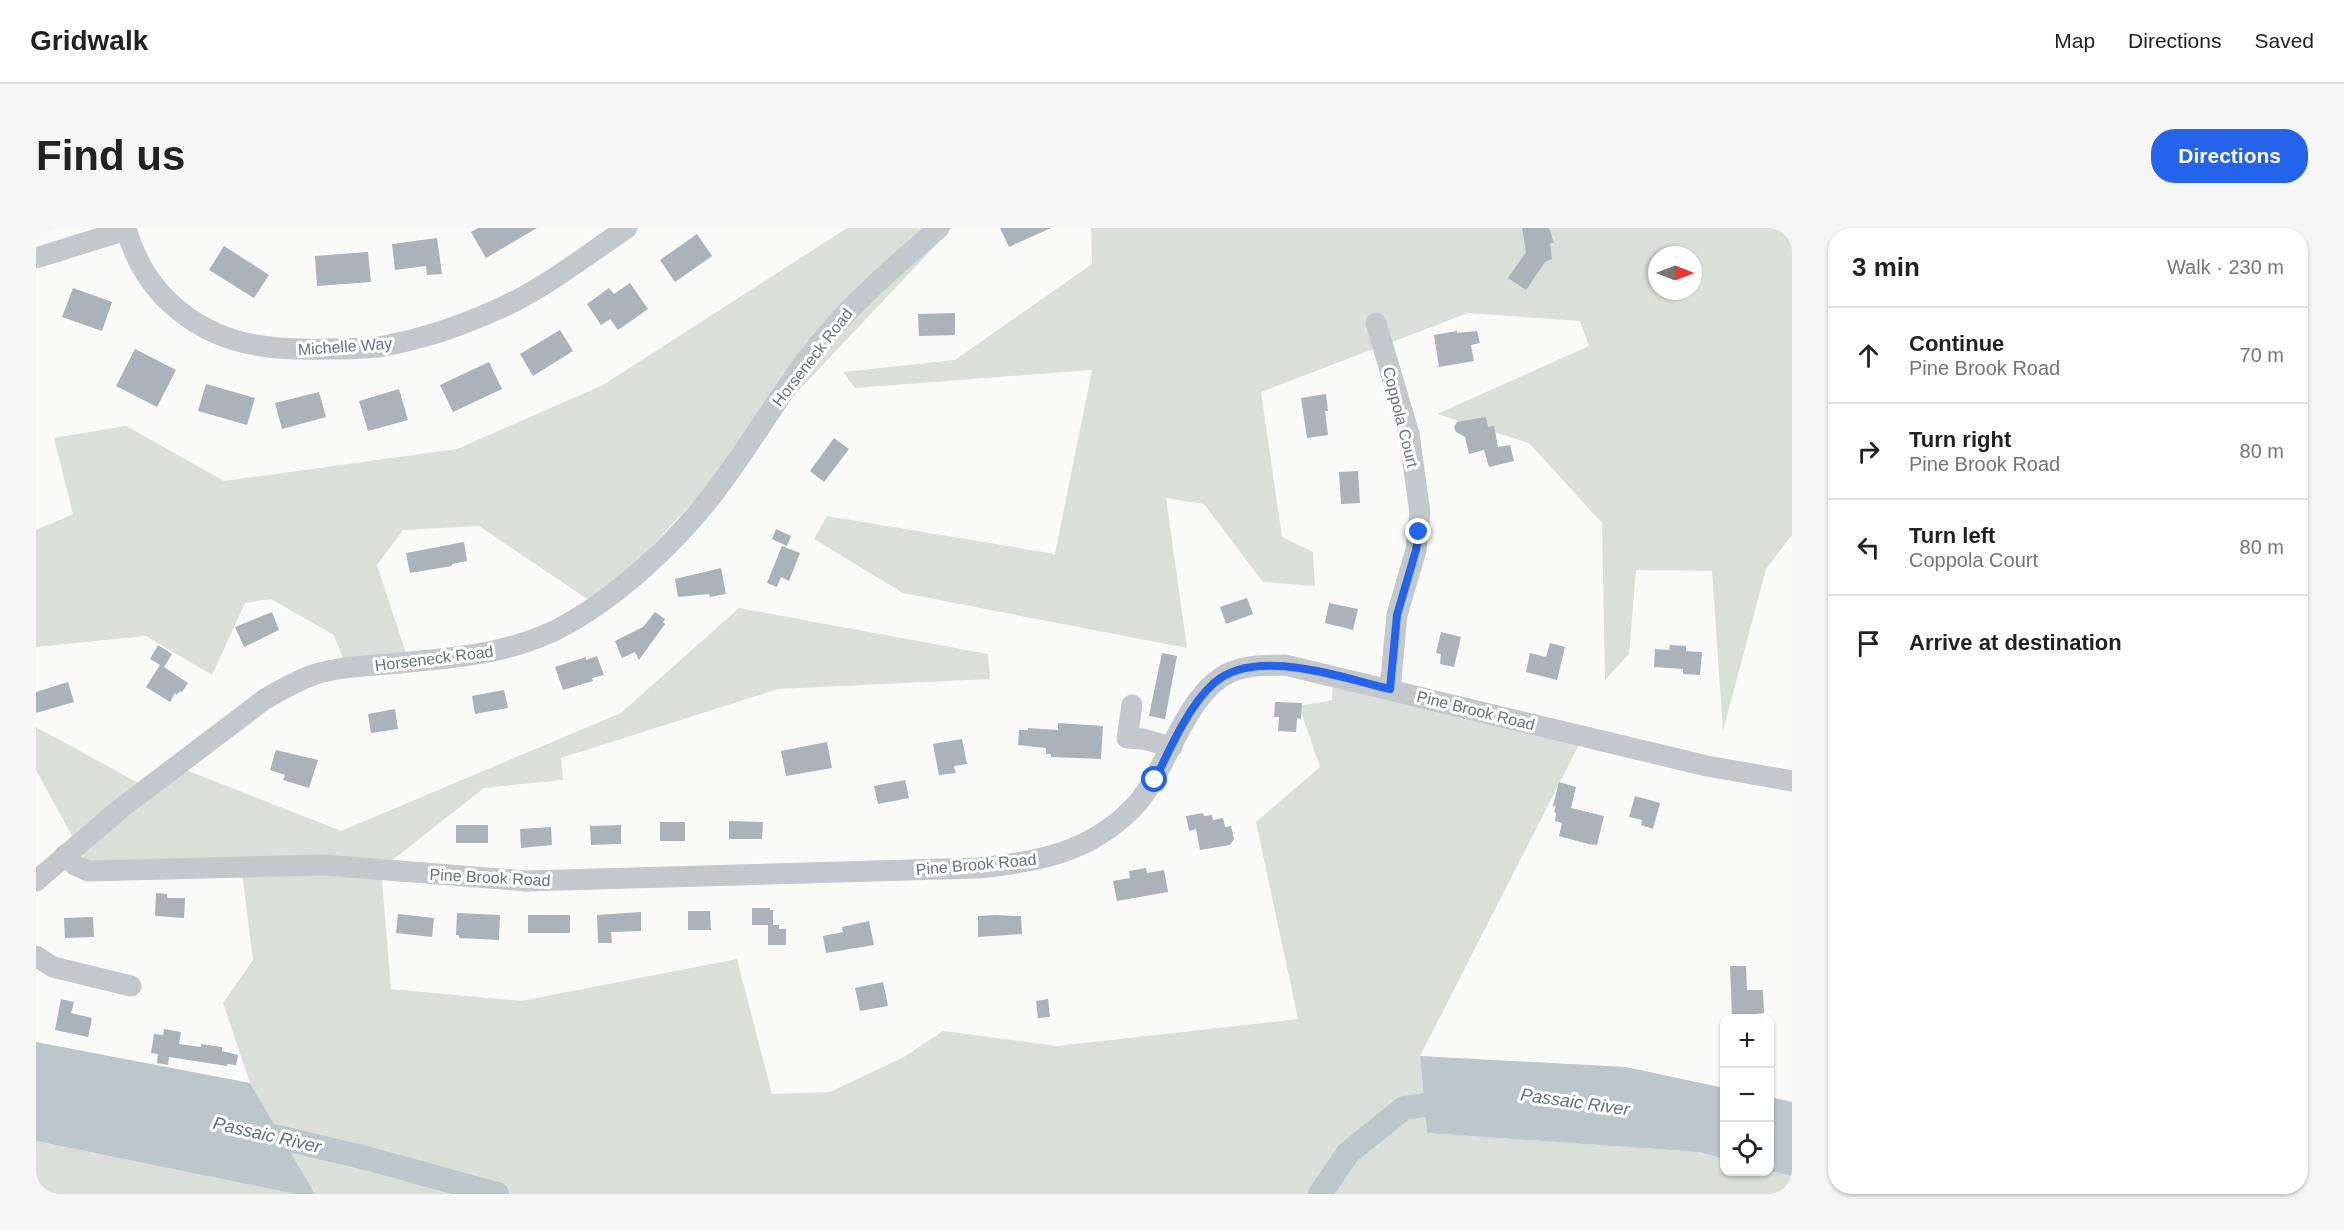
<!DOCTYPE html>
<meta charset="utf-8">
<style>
:root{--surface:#fff;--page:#f6f6f6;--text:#222;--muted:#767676;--line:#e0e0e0;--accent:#2563eb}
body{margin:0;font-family:Arial,sans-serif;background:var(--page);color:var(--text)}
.controls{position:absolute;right:18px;bottom:18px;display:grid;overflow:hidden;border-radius:12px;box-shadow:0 2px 4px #0004}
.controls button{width:54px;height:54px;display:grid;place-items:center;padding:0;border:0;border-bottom:2px solid var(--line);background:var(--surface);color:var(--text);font:30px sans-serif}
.compass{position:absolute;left:1612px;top:18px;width:54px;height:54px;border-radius:50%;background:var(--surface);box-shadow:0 2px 4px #0004;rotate:90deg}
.stop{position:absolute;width:18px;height:18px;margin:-14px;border:4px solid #2563eb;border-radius:50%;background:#fff}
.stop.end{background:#2563eb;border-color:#fff;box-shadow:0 2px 6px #0008}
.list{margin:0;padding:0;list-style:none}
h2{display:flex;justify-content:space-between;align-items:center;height:78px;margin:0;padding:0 24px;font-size:26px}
h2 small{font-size:20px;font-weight:400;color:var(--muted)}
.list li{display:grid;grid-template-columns:39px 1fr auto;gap:18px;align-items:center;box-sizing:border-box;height:96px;padding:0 24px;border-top:2px solid var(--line)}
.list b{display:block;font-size:22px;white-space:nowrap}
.list p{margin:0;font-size:20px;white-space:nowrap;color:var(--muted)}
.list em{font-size:20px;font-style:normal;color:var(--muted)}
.icon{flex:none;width:33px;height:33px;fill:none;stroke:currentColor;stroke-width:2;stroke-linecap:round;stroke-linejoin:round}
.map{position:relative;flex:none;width:1756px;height:966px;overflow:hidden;border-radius:24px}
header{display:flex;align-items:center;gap:36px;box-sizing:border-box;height:84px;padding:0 30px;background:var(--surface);border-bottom:2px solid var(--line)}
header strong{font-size:28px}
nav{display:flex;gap:33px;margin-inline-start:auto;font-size:21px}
.intro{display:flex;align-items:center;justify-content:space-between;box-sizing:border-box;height:144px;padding:0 36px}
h1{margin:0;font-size:42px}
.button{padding:15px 27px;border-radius:24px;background:var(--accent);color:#fff;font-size:21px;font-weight:700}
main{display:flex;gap:36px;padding:0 36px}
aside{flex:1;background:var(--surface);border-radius:24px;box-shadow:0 2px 4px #0004}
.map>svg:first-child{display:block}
.green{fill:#dadfd7;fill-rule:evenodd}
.water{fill:#bbc7cb}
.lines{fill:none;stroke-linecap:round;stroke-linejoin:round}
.river{stroke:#bbc7cb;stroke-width:24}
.building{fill:#aab3b9}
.minor{stroke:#c3c8cc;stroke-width:21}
.route{stroke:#2563eb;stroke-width:8}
.labels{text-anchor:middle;stroke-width:6;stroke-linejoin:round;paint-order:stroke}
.street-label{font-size:16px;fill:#657683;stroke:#fff}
.water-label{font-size:18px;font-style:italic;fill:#60757c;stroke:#fff}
</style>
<header>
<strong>Gridwalk</strong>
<nav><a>Map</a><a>Directions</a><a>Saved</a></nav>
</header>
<div class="intro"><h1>Find us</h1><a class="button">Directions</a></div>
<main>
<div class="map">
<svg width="1756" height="966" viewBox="0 0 1756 966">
<rect width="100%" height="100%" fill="#fafaf8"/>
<g class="green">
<polygon points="811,0 916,0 560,377 443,298 367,302 341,337 374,437 311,441 298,407 235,371 209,375 176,447 110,408 0,419 0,302 37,286 18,210 90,198 188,253 421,221 567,157"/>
<path d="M 1055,0 L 1756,0 L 1756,307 L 1730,341 L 1687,503 L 1676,343 L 1600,342 L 1593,426 L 1569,452 L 1566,295 L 1493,215 L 1401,186 L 1553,118 L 1544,93 L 1432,85 L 1225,164 L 1246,309 L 1277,324 L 1279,358 L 1227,354 L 1168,276 L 1130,270 L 1151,420 L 867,365 L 778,311 L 791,288 L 1019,326 L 1056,142 L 819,160 L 807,144 L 919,132 L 1056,36 ZM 1621,27 L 1657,27 L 1657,63 L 1621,63 Z"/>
<polygon points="703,380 952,426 954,451 742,461 525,530 527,552 448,560 345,641 355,761 485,773 701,731 736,866 794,864 868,829 907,803 1021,818 1262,791 1220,594 1284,539 1263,478 1296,472 1297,449 1546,511 1384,828 1391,905 1663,924 1688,931 1688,944 1734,943 1756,948 1756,966 279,966 214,855 187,775 217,732 206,645 53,639 0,542 0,499 115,562 140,538 305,603 585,485"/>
<polygon points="0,913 259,966 0,966"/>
</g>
<g class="water">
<polygon points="0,814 214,855 279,966 259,966 0,913"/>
<polygon points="1384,828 1590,839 1688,860 1688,931 1663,924 1391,905"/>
<polygon points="1734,869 1756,874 1756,948 1734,943"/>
</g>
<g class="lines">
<g class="river">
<polyline points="216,903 330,930 461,966"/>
<polyline points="1284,966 1312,925 1368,880 1420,872"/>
</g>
</g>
<g class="building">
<polygon points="442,0 501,0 450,30 435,4"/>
<polygon points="964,0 1015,0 973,19"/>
<polygon points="1486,0 1513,0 1518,15 1514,15 1516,31 1509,34 1490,62 1472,50 1490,24"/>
<polygon points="661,6 676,28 639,54 624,32"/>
<polygon points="401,10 406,46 391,47 390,38 359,42 356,16"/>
<polygon points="188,18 233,47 218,70 173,42"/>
<polygon points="332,24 335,54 281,58 279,28"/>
<polygon points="594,55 612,81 582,102 574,91 565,97 551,76 573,60 578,66"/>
<polygon points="37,60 76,74 66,103 26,89"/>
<polygon points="919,85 919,107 883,108 882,86"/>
<polygon points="524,102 537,123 497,148 484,126"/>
<polygon points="1421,103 1421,105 1441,103 1444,115 1435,117 1438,133 1403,139 1398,107"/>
<polygon points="99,121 140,142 121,179 80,158"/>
<polygon points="453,134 466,161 417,184 404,157"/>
<polygon points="170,156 219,170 211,197 162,183"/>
<polygon points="363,161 372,192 332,203 323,173"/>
<polygon points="283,164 290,189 246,201 239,175"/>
<polygon points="1290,166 1292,183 1289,183 1292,207 1271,210 1265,170"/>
<polygon points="1450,189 1452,199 1458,198 1462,219 1474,217 1478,233 1453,239 1448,222 1433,226 1429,209 1420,204 1418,199 1421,194"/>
<polygon points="798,210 813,221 788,254 774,243"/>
<polygon points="1322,243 1324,275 1305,276 1303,244"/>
<polygon points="740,301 755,308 751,318 736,311"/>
<polygon points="428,314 431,333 416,336 416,338 374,345 370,325"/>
<polygon points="746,318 764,325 753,353 745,349 741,359 731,355"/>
<polygon points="685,340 690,366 674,369 673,366 642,369 639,351"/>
<polygon points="1211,370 1217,386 1190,396 1184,379"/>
<polygon points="1293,375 1322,381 1317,402 1289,395"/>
<polygon points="236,384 243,402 208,419 199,399"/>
<polygon points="619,384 629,391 627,394 629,396 603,432 599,424 586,430 579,413 607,399"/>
<polygon points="1405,404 1425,409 1418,439 1404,436 1405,426 1400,425"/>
<polygon points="1514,415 1529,419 1521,452 1490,444 1494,425 1510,429"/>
<polygon points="122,417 136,426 128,439 152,455 146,464 144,463 141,467 139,465 134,474 110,459 124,437 114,431"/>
<polygon points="1634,417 1650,418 1650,423 1666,424 1664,447 1647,446 1647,441 1618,439 1619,421 1633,422"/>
<polygon points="1126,425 1141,428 1129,491 1113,488"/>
<polygon points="561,428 568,447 556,450 557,453 527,462 519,439 550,429 550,432"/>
<polygon points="32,454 38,474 0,485 0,464"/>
<polygon points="468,462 472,480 439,486 436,468"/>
<polygon points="1239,474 1266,475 1265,491 1261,490 1260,504 1242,503 1243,489 1238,489"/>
<polygon points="359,481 362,501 335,505 332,486"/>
<polygon points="1022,495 1067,498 1065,531 1015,529 1015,526 1010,526 1010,520 982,517 983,502 992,502 992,500 1022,502"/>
<polygon points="926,511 931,536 918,538 920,545 903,547 897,516"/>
<polygon points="791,514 796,540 750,548 745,523"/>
<polygon points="240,522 282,532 273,560 247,552 249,547 234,542"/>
<polygon points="869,552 873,570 842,576 838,558"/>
<polygon points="1523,554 1540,559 1535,580 1568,588 1561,617 1552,616 1523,608 1526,595 1519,593 1520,585 1518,584 1520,578 1517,578"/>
<polygon points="1599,568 1624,575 1617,601 1605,597 1606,592 1593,589"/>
<polygon points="1167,585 1168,588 1176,587 1177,592 1187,590 1189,599 1195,598 1198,611 1194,617 1164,622 1160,601 1153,603 1150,588"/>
<polygon points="693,593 727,594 726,611 693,611"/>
<rect x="624" y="594" width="25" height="19"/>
<rect x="420" y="597" width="32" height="18"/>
<polygon points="585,597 585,616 555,617 554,598"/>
<polygon points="515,599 516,617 485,620 484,601"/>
<polygon points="1110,640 1111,645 1128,642 1132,664 1081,673 1077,653 1094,650 1093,643"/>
<polygon points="120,665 131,666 131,670 149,670 148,690 119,688"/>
<polygon points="716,680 734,680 734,682 737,682 737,697 743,697 743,701 750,701 750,717 732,717 732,697 716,697"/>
<polygon points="652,683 674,683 675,702 652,702"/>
<polygon points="605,684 605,703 575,704 576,715 562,715 561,687"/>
<polygon points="421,685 464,687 463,712 423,710 423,707 420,707"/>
<polygon points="362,686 398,690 396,709 360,705"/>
<rect x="492" y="687" width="42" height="18"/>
<polygon points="960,687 985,688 986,706 942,709 942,688"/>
<polygon points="57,689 58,709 29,710 28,690"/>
<polygon points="833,693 838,717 790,725 787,708 807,704 806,699"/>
<polygon points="1694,738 1710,738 1711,762 1727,762 1728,785 1721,786 1721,790 1707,790 1707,786 1696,787"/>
<polygon points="847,754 852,778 824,783 819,760"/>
<polygon points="25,771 38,774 35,785 56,790 52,809 19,802"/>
<polygon points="1012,771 1014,789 1002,790 1000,773"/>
<polygon points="128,801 145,804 143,816 165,819 165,816 186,819 186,823 202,827 200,837 191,836 191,838 133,829 132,837 121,835 122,826 115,825 118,806 127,807"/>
</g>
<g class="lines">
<g class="minor">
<path d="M 90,0 C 97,26 108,47 126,67 C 172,115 225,123 289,121 C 308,121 328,121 348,118 C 386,111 425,98 460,82 C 507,62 549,28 591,0"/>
<polyline points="0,30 90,2"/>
<polyline points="1340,95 1373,206 1384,285 1380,322 1361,387 1354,461"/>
<polyline points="1096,477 1091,510 1107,511 1136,519"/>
<path d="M 29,627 L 39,637 L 52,643 L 288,637 L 491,653 L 942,640 C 1001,634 1053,625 1097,580 C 1131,545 1149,463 1195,444 C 1212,437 1231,437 1249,437 L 1671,538 L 1756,553"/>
<path d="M 0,653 L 84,581 L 229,471 C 245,462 260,453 277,447 C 301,439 328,438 354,436 C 415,430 478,427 533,395 C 586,365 641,313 678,265 C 711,222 738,175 771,131 C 809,81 855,41 903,0"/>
<polyline points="0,728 17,739 95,758"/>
</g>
</g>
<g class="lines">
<path class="route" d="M 1119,552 C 1133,522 1153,477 1178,455 C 1219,418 1306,450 1354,461 L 1361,387 L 1380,322 L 1383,304"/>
</g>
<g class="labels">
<g class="street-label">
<text transform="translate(309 118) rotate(-4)" y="6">Michelle Way</text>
<text transform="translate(776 129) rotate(-52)" y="6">Horseneck Road</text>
<text transform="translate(1365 189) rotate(76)" y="6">Coppola Court</text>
<text transform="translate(398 430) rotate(-7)" y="6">Horseneck Road</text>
<text transform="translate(1440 482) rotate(14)" y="6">Pine Brook Road</text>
<text transform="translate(940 636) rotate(-5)" y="6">Pine Brook Road</text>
<text transform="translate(454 649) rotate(3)" y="6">Pine Brook Road</text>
</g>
<g class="water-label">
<text transform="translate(1539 874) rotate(8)" y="6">Passaic River</text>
<text transform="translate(231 907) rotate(13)" y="6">Passaic River</text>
</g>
</g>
</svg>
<div class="controls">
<button>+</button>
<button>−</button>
<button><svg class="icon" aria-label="locate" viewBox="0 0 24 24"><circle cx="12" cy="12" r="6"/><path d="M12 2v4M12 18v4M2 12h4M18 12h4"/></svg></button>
</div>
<svg class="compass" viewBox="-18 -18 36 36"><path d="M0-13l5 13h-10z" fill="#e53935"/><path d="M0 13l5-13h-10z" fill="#767676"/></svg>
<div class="stop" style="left:1119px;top:552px"></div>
<div class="stop end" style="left:1383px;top:304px"></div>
</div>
<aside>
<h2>3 min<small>Walk · 230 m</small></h2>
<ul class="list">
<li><svg class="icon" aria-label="ahead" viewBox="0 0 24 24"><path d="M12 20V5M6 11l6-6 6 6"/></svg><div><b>Continue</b><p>Pine Brook Road</p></div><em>70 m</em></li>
<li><svg class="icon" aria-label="right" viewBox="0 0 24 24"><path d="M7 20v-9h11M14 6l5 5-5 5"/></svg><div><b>Turn right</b><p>Pine Brook Road</p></div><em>80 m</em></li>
<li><svg class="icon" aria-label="left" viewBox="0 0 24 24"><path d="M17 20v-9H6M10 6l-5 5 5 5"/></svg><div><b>Turn left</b><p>Coppola Court</p></div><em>80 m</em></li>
<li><svg class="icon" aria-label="arrive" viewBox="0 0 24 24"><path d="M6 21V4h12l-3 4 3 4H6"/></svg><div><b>Arrive at destination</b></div></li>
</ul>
</aside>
</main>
